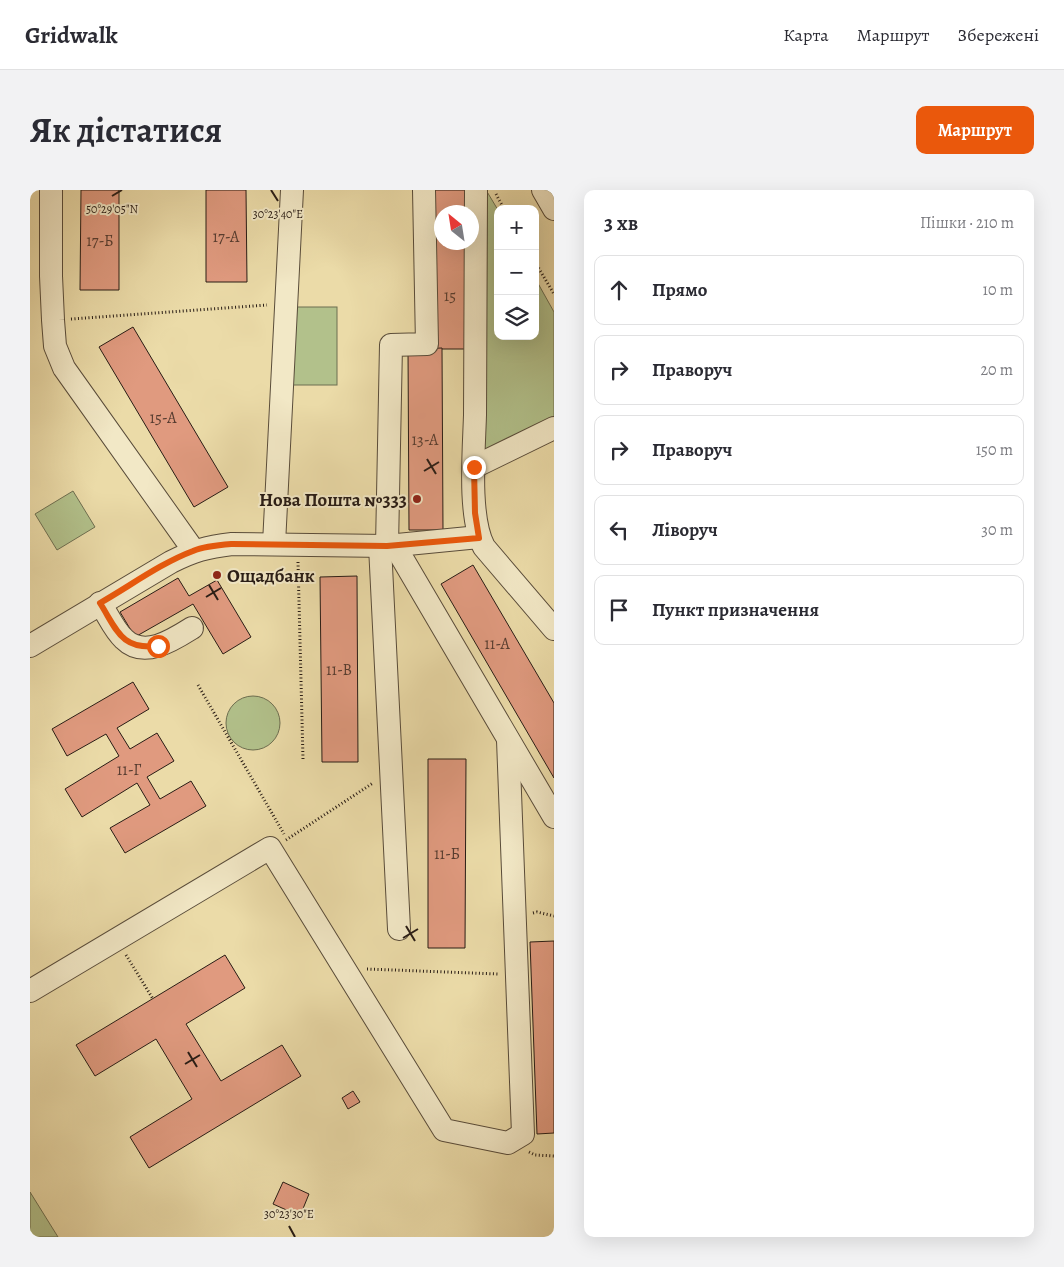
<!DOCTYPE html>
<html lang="uk">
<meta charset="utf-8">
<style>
:root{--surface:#fff;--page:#f2f2f3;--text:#2b2b33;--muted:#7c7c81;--line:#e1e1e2;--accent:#ea580c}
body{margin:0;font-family:Alegreya,serif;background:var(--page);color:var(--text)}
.controls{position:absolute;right:15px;top:15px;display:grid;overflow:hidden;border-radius:10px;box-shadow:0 5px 20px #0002}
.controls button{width:45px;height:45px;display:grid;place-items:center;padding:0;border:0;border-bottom:1px solid var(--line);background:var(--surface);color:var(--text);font:25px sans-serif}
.compass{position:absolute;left:404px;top:15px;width:45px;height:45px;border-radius:50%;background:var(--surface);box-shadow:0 5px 20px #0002;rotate:330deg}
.stop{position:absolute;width:15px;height:15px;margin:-11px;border:4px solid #ea580c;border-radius:50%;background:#fff}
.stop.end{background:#ea580c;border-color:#fff;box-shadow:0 1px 5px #0008}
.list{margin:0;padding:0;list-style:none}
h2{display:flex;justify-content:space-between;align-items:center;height:65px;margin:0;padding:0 20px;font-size:21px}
h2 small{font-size:16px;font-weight:400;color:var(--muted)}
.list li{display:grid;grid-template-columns:32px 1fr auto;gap:15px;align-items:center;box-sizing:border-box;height:70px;margin:0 10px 10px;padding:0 10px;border:1px solid var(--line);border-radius:10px}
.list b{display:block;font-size:19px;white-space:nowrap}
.list em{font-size:16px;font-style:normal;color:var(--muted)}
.icon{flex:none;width:28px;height:28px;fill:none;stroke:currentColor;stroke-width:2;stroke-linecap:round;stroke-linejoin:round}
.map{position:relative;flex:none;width:524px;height:1047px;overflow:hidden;border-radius:10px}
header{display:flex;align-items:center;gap:30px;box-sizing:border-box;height:70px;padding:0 25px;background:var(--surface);border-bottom:1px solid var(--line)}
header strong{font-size:24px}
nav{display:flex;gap:28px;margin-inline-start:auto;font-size:18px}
.intro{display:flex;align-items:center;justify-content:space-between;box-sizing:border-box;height:120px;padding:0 30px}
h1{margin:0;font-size:35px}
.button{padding:12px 22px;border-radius:10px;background:var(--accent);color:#fff;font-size:18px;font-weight:700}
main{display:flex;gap:30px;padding:0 30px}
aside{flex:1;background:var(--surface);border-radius:10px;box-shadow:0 5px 20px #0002}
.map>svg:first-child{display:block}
.green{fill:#b2c18b;stroke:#6d6e50}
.building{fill:#e09a7f;stroke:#281c15}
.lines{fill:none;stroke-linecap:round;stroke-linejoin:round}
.minor-casing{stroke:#594c3a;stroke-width:24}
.path{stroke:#281c15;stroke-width:3;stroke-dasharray:1 2.5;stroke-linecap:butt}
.minor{stroke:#f2e8c6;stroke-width:22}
.route{stroke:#ea580c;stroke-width:6}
.ticks{fill:none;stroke:#281c15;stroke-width:2}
.poi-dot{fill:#8f2418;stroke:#f2e8c6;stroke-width:2}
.labels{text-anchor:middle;stroke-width:4;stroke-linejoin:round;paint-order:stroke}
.number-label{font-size:16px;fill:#563c30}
.poi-label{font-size:19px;font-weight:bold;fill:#281c15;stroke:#f2e8c6;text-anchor:end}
.ticks-label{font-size:12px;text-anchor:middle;fill:#281c15;stroke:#f2e8c6;stroke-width:4;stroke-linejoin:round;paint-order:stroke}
</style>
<header>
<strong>Gridwalk</strong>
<nav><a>Карта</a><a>Маршрут</a><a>Збережені</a></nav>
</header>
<div class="intro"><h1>Як дістатися</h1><a class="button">Маршрут</a></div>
<main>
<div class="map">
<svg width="524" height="1047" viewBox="0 0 524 1047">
<rect width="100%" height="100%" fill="#ebdba8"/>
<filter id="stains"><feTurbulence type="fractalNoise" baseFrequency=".004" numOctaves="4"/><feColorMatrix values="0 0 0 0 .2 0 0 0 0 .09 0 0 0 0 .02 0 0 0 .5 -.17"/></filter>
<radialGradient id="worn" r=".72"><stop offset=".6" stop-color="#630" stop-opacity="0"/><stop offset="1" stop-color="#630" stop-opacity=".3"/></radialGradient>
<g class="green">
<polygon points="456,0 468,20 468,146 505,146 505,88 524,122 524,229 450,266"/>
<rect x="262" y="117" width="45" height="78"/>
<polygon points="43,301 65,337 27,360 5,324"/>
<circle cx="223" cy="533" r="27"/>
<polygon points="0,1002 28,1047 0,1047"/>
</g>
<g class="building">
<polygon points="51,0 89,0 89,100 50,100"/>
<polygon points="176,0 216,0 217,92 176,92"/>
<polygon points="402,0 438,0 438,22 412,22 412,52 438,52 439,159 402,159"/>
<polygon points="103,137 198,297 164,317 69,157"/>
<polygon points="412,158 413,340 379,340 378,159"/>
<polygon points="443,375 524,513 524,588 411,394"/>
<polygon points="327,386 328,572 292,572 290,387"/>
<polygon points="148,388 159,406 187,390 221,447 193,464 163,414 105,447 90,422"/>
<polygon points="103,492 119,519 87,538 100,559 127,543 144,571 117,587 130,609 161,591 176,616 95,663 80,638 120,615 107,593 52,627 35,599 89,566 76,544 37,566 22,539"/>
<polygon points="398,569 436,569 435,758 398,758"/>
<polygon points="524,751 524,943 507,944 500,752"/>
<polygon points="195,765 215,798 156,834 191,891 252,855 271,886 119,978 100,947 162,909 126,849 65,886 46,855"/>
<polygon points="323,901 330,912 318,919 312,908"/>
<polygon points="253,992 279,1004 270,1026 243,1014"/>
</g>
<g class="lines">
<defs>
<g id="minor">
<polyline points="21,0 21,86 23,130 25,156 34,178 164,361"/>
<path d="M 446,0 C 446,75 445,150 445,225 C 444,260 438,327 454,357 L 524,439"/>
<polyline points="513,0 524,19"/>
<polyline points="444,277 524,238"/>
<polyline points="244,354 262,0"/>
<polyline points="350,356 369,739"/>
<polyline points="357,356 361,155 397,154 394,0"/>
<polyline points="365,356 524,627"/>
<path d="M 70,413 C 78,425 84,440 94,449 C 114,469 143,450 162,438"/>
<path d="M 0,456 L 141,372 C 163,361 176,357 202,354 L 357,356 L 449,347"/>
<polyline points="0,801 240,658 414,940 478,953 493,944 478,550"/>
</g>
</defs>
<use href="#minor" class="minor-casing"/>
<g class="path">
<polyline points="466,4 474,19"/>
<polyline points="505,72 524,104"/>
<polyline points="41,129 237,115"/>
<polyline points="268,372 273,569"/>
<polyline points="168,495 254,644"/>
<polyline points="256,650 343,593"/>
<polyline points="503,723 507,722 524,726"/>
<polyline points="96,765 123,809"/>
<polyline points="337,779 468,784"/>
<polyline points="499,962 505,965 524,966"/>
</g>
<use href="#minor" class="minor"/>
</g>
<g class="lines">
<path class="route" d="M 128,456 C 91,460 87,440 70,413 C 100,396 131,373 163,361 C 175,356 189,355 202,354 L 357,356 L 449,348 L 445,323 L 444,277"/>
</g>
<path class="ticks" d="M 241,0 L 248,11M 82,6 L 92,0M 397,269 L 406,284M 394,281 L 409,272M 179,395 L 188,410M 176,407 L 191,398M 376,736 L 385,751M 373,748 L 388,739M 158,862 L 167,877M 155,874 L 170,865M 259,1036 L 265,1047"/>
<g class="poi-dot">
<circle cx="387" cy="309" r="5"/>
<circle cx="187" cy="385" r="5"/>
</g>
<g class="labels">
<g class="number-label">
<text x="196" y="52">17-А</text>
<text x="70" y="56">17-Б</text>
<text x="420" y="111">15</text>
<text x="133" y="233">15-А</text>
<text x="395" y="255">13-А</text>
<text x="467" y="459">11-А</text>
<text x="309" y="485">11-В</text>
<text x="99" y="585">11-Г</text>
<text x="417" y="669">11-Б</text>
</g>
<g class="poi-label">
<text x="377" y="316">Нова Пошта №333</text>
<text x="197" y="392" text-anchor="start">Ощадбанк</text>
</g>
</g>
<g class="ticks-label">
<text x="82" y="23">50°29'05"N</text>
<text x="248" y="28">30°23'40"E</text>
<text x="259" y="1028">30°23'30"E</text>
</g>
<rect width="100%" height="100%" filter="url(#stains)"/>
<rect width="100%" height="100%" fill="url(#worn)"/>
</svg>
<div class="controls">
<button>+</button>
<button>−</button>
<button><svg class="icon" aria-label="layers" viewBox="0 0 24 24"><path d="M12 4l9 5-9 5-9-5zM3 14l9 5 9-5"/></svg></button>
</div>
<svg class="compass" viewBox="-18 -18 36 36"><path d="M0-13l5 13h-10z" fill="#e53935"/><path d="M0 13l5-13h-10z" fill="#7c7c81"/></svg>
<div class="stop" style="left:128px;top:456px"></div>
<div class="stop end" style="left:444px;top:277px"></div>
</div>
<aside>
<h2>3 хв<small>Пішки · 210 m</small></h2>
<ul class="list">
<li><svg class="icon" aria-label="ahead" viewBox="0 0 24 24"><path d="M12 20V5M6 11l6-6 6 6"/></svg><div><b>Прямо</b></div><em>10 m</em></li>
<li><svg class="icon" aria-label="right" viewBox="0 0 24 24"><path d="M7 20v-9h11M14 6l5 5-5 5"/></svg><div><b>Праворуч</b></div><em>20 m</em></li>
<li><svg class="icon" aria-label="right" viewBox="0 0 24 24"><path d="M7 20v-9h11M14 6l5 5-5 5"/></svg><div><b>Праворуч</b></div><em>150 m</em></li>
<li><svg class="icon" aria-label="left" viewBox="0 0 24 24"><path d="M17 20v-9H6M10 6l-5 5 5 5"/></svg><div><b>Ліворуч</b></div><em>30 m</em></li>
<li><svg class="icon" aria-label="arrive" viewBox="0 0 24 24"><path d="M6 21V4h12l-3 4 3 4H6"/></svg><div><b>Пункт призначення</b></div></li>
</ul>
</aside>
</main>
